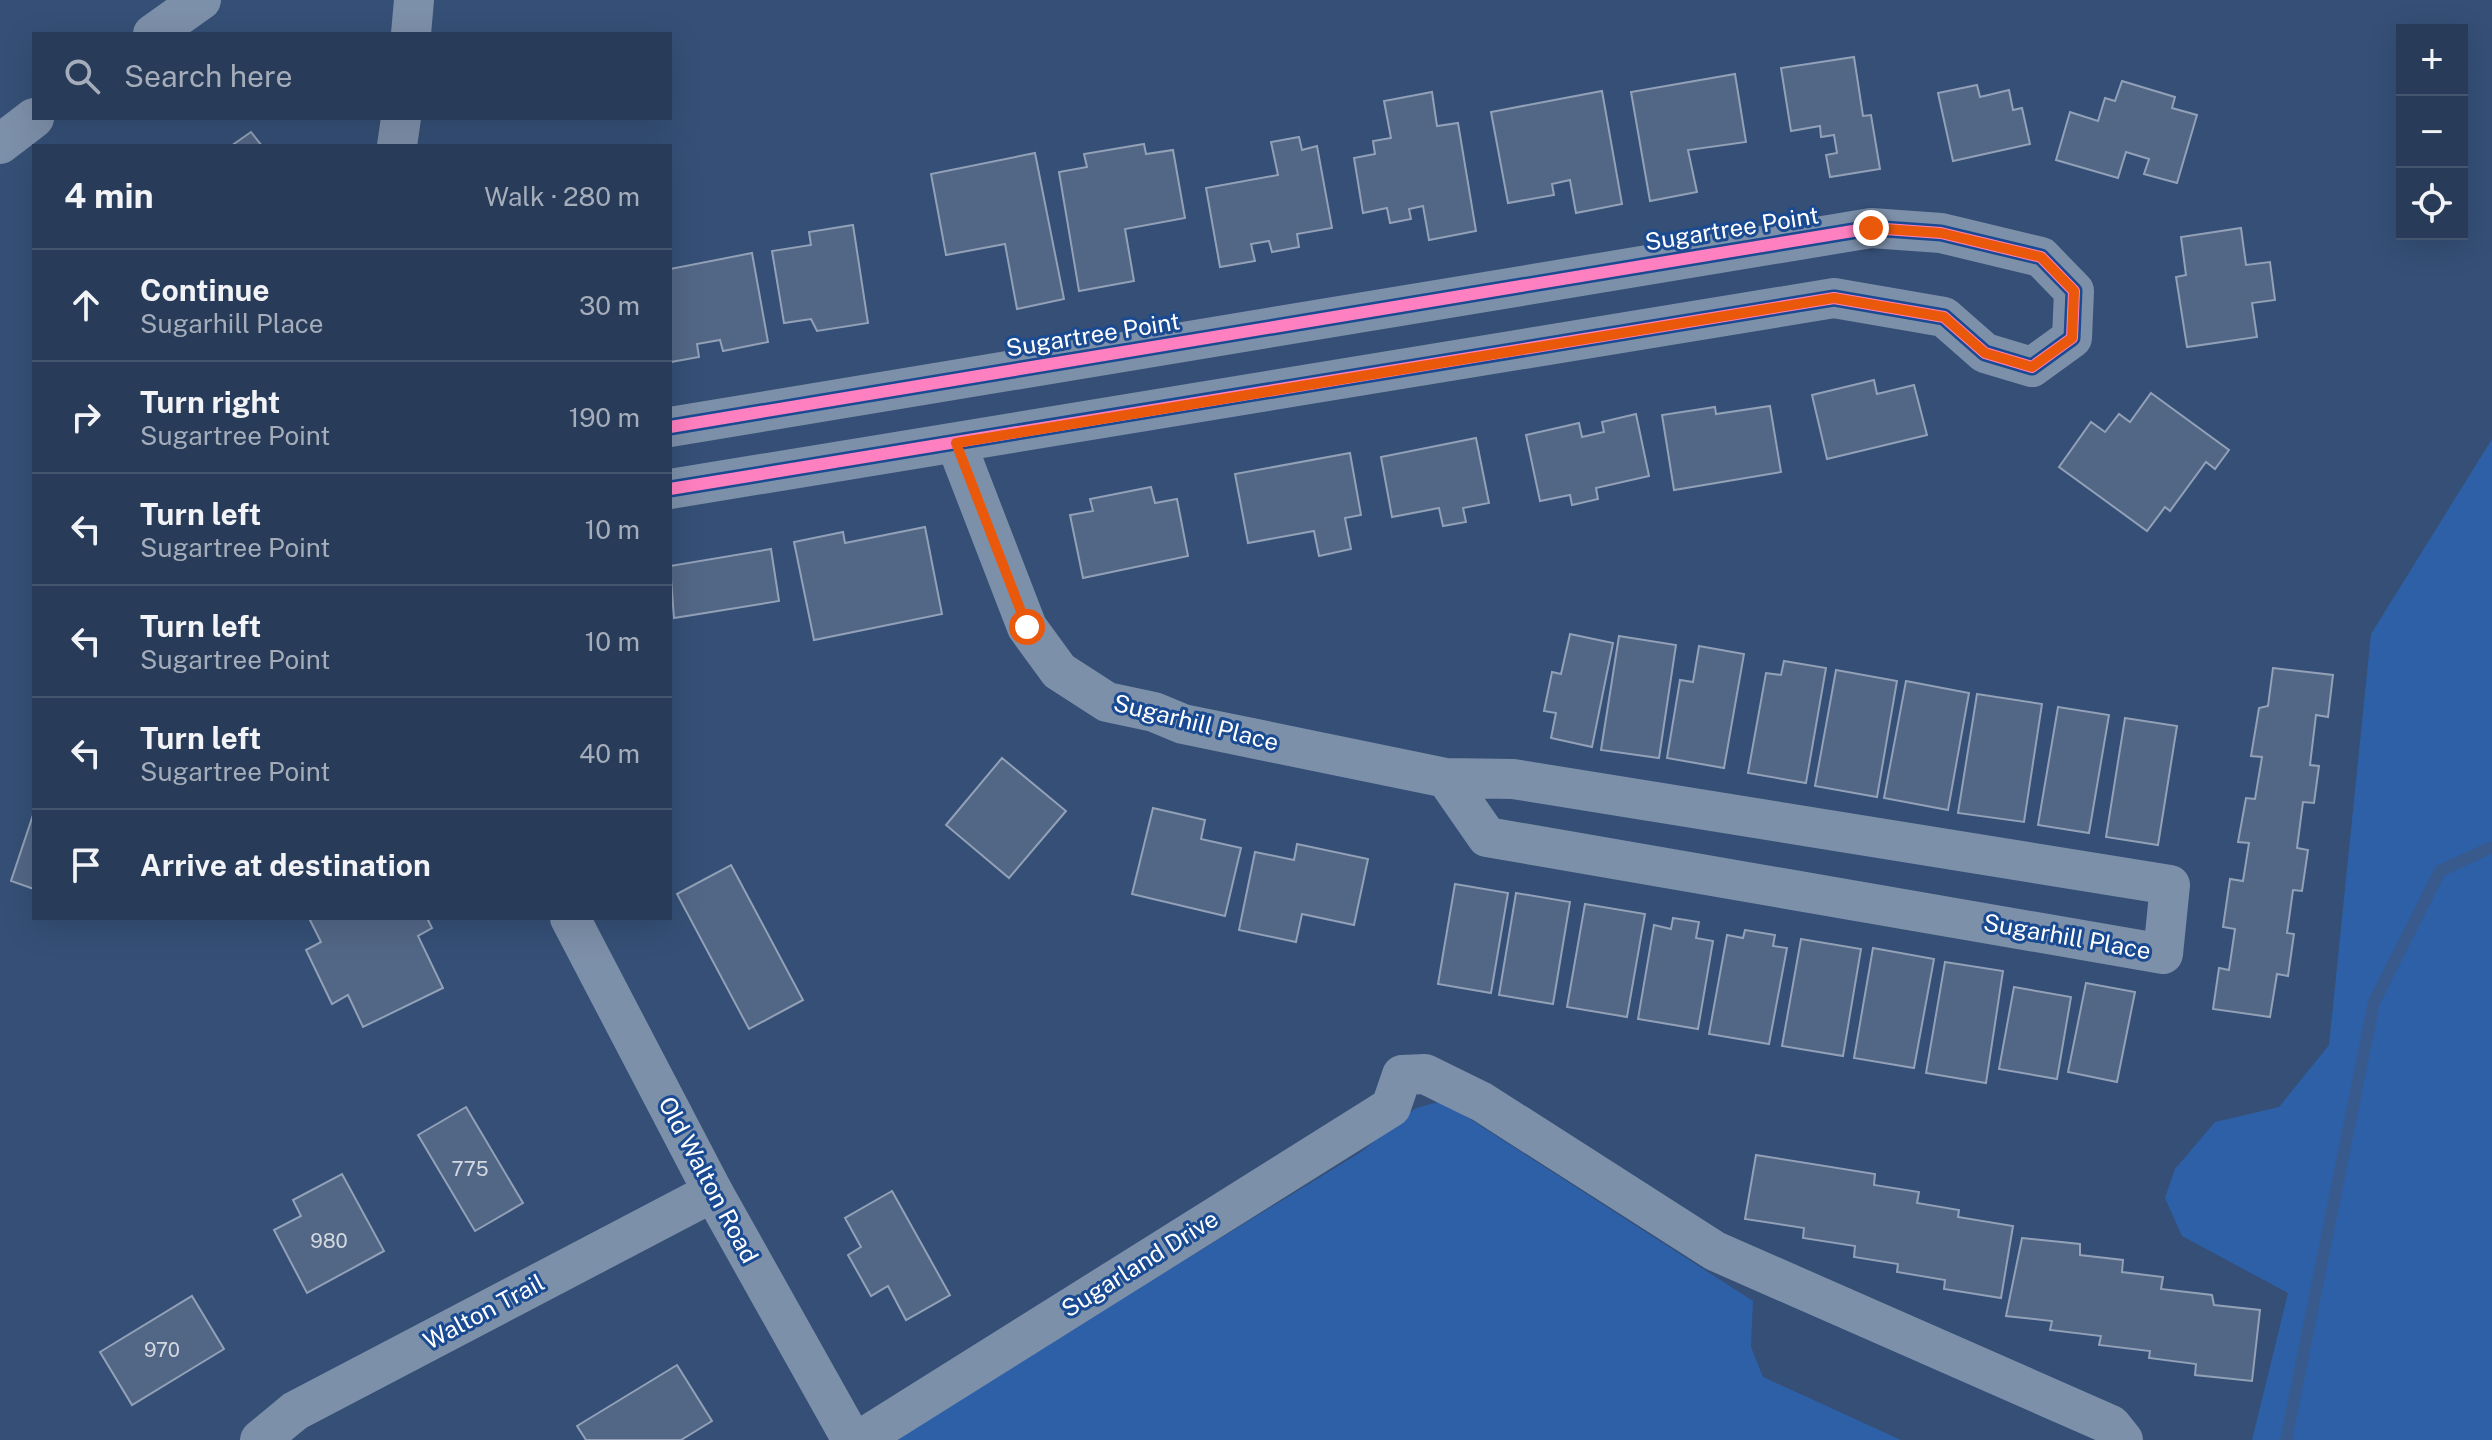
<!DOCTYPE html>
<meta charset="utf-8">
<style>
:root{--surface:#283b58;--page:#30425e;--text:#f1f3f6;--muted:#a5adba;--line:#44556e}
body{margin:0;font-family:"Public Sans",sans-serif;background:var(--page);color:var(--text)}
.controls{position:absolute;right:24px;top:24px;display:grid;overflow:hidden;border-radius:0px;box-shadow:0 8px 32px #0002}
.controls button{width:72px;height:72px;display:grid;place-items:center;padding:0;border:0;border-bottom:2px solid var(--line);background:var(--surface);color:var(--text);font:40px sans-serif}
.stop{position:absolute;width:24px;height:24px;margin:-18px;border:6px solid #ea580c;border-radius:50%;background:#fff}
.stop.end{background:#ea580c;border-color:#fff;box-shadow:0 2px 8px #0008}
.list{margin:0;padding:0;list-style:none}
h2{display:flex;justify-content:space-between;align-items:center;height:104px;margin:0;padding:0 32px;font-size:34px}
h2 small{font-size:26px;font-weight:400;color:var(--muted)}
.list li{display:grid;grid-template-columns:52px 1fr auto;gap:24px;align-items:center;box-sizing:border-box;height:112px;padding:0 32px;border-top:2px solid var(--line)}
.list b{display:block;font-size:30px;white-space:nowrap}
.list p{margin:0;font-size:26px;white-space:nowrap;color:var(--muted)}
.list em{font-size:26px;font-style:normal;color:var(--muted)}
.icon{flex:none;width:44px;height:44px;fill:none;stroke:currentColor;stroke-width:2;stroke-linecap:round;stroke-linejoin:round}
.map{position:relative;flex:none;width:2492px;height:1440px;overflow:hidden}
.search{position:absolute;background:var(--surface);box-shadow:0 8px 32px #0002;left:32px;top:32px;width:640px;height:88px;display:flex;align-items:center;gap:20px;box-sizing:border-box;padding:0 28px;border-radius:0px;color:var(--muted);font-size:30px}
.panel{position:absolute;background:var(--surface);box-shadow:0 8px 32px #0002;left:32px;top:144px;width:640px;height:776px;border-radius:0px}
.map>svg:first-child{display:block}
.green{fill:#2e60a7}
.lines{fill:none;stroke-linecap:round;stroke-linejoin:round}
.stream{stroke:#395a8d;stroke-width:12}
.building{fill:#526786;stroke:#92a1b7;stroke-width:2}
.minor{stroke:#7d90a9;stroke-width:40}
.cycleway-casing{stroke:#1a4a91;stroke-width:17}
.cycleway{stroke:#ff80c0;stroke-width:12}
.route{stroke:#ea580c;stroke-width:10}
.labels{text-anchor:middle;stroke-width:6;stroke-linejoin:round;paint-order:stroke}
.number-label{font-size:20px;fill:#d4d9e1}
.street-label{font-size:24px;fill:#fff;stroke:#1a4a91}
</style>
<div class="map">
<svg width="2492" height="1440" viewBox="0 0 2492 1440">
<rect width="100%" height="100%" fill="#354f76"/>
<g class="green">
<polygon points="2492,439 2492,1440 2252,1440 2288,1293 2182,1236 2165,1198 2175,1169 2215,1122 2279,1107 2329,1045 2371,634"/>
<polygon points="1442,1101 1753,1301 1751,1347 1763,1377 1901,1440 898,1440 912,1427 1361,1152 1416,1108"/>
</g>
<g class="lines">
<polyline class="stream" points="2286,1440 2374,1002 2440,871 2492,847"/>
</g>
<g class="building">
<polygon points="1854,57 1863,116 1871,115 1880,169 1830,177 1826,155 1837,153 1834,135 1821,137 1820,126 1791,131 1781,68"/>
<polygon points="1735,74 1746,142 1688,150 1697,192 1650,201 1631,92"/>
<polygon points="2122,81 2175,97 2172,108 2197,115 2177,183 2144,174 2149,159 2126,152 2118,178 2056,160 2070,112 2098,121 2105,98 2115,101"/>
<polygon points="1977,85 1980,97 2009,90 2013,110 2022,108 2030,144 1953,161 1938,93"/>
<polygon points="1602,91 1622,204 1576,213 1570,180 1552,184 1554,195 1508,203 1491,112"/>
<polygon points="1432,92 1437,126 1458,123 1476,231 1429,240 1423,206 1409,209 1411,219 1390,223 1387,208 1363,213 1354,158 1375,154 1373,141 1391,138 1384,101"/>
<polygon points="251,132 262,146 231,146"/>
<polygon points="1299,137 1302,150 1317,146 1332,228 1297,234 1299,247 1272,252 1269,241 1251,244 1255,261 1220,267 1206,188 1278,175 1271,142"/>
<polygon points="1144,144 1146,154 1173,150 1185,218 1125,229 1134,281 1079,291 1059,172 1087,167 1084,154"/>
<polygon points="1035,153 1064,299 1017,309 1005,244 946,255 931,174"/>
<polygon points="853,225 868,323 817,331 811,319 784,323 772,251 811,245 809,232"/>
<polygon points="2241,228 2246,265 2270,262 2275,300 2252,303 2257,337 2187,347 2176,277 2186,275 2181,237"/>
<polygon points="752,253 768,342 723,351 720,340 697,344 699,357 671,362 670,269"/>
<polygon points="1874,380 1877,394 1914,385 1927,435 1827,459 1812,395"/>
<polygon points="2151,393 2229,450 2215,469 2206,462 2170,511 2165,507 2147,531 2059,467 2091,422 2105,432 2119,414 2130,422"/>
<polygon points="1770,406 1781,472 1674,490 1662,415 1715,407 1716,414"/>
<polygon points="1636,414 1649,476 1596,488 1598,499 1572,505 1570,495 1540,501 1526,435 1579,423 1582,437 1604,432 1602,422"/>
<polygon points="1476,438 1489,503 1463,508 1466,522 1443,526 1439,508 1392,517 1381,457"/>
<polygon points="1350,453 1361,515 1345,518 1351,549 1319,556 1314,531 1248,543 1235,474"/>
<polygon points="1151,487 1155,503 1177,499 1188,556 1083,578 1070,515 1093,511 1090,499"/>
<polygon points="925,527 942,614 814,640 794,542 843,532 845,543"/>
<polygon points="771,549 779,601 674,618 670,566"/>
<polygon points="1570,634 1613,643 1592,747 1551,738 1556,713 1544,711 1552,672 1561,674"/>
<polygon points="1619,636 1676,645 1659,758 1601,750"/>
<polygon points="1699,646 1744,654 1724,768 1667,758 1680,680 1693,682"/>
<polygon points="1784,661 1826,668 1806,783 1748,773 1766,673 1781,675"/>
<polygon points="2273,668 2333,675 2328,717 2316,715 2310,765 2319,766 2314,803 2303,802 2297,848 2308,850 2302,891 2293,890 2287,933 2294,934 2288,976 2277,974 2270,1017 2213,1009 2219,968 2229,970 2235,929 2223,927 2230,879 2243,881 2249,843 2238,842 2246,798 2255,799 2262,757 2251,756 2259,708 2268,706"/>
<polygon points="1836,670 1897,681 1877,797 1815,786"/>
<polygon points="1906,681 1969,693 1948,810 1884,798"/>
<polygon points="1977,694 2042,704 2024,822 1958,813"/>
<polygon points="2058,707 2109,715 2089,833 2038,825"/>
<polygon points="2125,718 2177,726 2158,845 2106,837"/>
<polygon points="1002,758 1066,811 1009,878 946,825"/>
<polygon points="1153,808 1205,820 1201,839 1241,848 1225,916 1132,894"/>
<polygon points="34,812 34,889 11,881"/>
<polygon points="1297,844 1368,859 1354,925 1302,914 1296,942 1239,930 1255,852 1294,860"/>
<polygon points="731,865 803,1000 749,1029 677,894"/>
<polygon points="1455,884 1508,893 1491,993 1438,984"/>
<polygon points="1516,893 1570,902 1553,1004 1499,995"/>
<polygon points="1585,904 1645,914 1627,1017 1567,1007"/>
<polygon points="309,918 427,918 432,928 418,936 443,988 363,1027 348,995 332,1004 306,950 321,942"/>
<polygon points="1673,918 1699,922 1696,938 1713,941 1698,1029 1638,1019 1654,925 1671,929"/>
<polygon points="1745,930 1775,935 1773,946 1787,948 1769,1044 1709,1034 1727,935 1743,938"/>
<polygon points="1801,939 1861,949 1843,1056 1782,1046"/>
<polygon points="1873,948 1934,959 1914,1068 1854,1058"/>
<polygon points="1945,962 2003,971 1986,1083 1926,1073"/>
<polygon points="2086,983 2135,992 2117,1082 2068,1072"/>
<polygon points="2014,987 2071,997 2057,1079 1999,1069"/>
<polygon points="466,1107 523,1203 475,1231 418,1135"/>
<polygon points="1756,1155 1875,1174 1874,1185 1919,1192 1917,1203 1959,1210 1958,1217 2013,1226 2001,1298 1944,1289 1945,1280 1897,1272 1898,1264 1854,1257 1855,1246 1803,1238 1804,1228 1745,1219"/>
<polygon points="342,1174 384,1251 307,1293 274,1230 301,1216 293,1200"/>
<polygon points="892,1191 950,1295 906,1320 888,1286 871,1296 848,1255 861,1247 845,1218"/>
<polygon points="2022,1238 2080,1244 2080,1255 2123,1260 2122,1272 2163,1277 2161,1289 2212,1295 2214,1305 2260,1310 2252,1381 2195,1375 2196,1364 2149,1358 2150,1351 2099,1345 2101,1336 2050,1330 2052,1321 2006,1316"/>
<polygon points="192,1296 224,1349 132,1405 100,1352"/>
<polygon points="677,1365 712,1421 681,1440 586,1440 577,1426"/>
</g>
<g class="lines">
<g class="minor">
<polyline points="153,34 201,0"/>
<polyline points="411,34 414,0"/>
<polyline points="0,144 34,118"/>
<polyline points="397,146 401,118"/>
<polyline points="670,427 1871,228 1941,233 2041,257 2074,291 2072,338 2032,367 1985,353 1944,317 1834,298 670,489"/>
<polyline points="956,443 1027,627 1059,671 1107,702 1154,712 1183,724 1446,778 1513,779 2170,885 2163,954 1487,837 1446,778"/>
<polyline points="570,918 713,1192 852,1440"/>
<polyline points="260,1440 295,1411 713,1192"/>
<polyline points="860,1440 1391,1107 1402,1075 1425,1074 1482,1102 1715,1251 2111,1425 2123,1440"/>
</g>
<defs>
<polyline id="cycleway" points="670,427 1871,228 1941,233 2041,257 2074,291 2072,338 2032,367 1985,353 1944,317 1834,298 670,489"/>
</defs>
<use href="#cycleway" class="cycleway-casing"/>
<use href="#cycleway" class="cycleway"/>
</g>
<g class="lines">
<polyline class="route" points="1027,627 956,443 1834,298 1944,317 1985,353 2032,367 2072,338 2074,291 2041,257 1941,233 1871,228"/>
</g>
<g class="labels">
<g class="number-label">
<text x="470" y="1176">775</text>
<text x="329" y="1248">980</text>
<text x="162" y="1357">970</text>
</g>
<g class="street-label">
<text transform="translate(1732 229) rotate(-9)" y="8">Sugartree Point</text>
<text transform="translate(1093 335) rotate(-9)" y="8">Sugartree Point</text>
<text transform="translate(1196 723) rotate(14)" y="8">Sugarhill Place</text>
<text transform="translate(2067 937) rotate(10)" y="8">Sugarhill Place</text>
<text transform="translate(708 1180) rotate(62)" y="8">Old Walton Road</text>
<text transform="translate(1140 1264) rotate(-32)" y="8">Sugarland Drive</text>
<text transform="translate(484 1312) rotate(-28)" y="8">Walton Trail</text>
</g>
</g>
</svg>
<div class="controls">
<button>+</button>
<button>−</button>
<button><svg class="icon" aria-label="locate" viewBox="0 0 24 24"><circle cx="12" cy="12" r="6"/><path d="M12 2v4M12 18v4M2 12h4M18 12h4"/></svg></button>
</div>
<div class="stop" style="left:1027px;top:627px"></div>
<div class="stop end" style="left:1871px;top:228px"></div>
<div class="search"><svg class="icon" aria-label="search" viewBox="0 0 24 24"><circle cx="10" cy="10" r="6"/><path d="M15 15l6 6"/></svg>Search here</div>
<section class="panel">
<h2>4 min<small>Walk · 280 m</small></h2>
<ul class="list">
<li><svg class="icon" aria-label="ahead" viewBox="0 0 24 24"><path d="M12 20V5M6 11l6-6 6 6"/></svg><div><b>Continue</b><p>Sugarhill Place</p></div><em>30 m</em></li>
<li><svg class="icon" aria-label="right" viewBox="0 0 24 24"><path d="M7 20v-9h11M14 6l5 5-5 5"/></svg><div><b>Turn right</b><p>Sugartree Point</p></div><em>190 m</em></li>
<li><svg class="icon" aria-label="left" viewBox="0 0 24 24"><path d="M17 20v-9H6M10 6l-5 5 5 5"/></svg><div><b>Turn left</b><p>Sugartree Point</p></div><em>10 m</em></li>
<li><svg class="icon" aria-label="left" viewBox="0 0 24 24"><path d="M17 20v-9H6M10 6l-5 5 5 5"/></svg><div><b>Turn left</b><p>Sugartree Point</p></div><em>10 m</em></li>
<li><svg class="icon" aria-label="left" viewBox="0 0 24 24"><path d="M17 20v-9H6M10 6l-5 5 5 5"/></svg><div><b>Turn left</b><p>Sugartree Point</p></div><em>40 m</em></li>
<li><svg class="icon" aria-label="arrive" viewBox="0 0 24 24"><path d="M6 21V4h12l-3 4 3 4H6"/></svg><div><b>Arrive at destination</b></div></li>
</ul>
</section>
</div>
